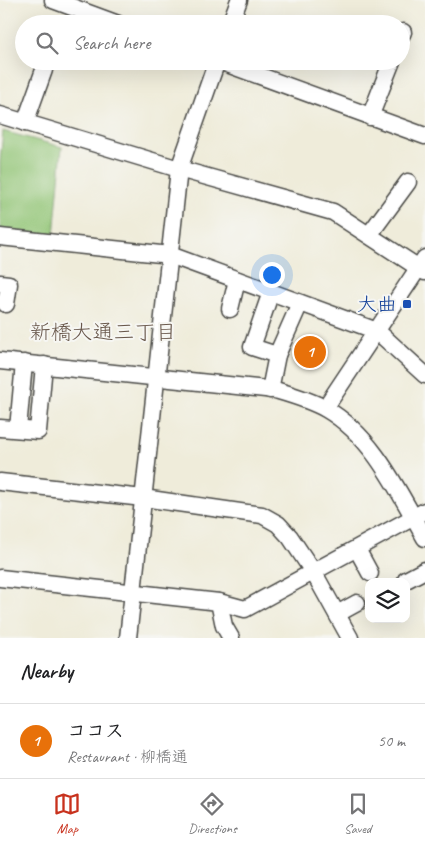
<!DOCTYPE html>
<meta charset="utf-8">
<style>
:root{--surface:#fff;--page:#f6f6f6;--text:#202124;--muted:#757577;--line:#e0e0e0;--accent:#c8321e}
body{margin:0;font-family:Caveat,"Klee One",sans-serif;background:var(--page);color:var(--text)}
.controls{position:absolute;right:15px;bottom:15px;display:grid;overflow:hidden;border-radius:10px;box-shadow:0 5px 20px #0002}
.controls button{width:45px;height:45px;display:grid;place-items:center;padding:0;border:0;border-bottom:1px solid var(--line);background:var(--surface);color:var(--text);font:25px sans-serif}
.you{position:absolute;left:271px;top:274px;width:18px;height:18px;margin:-12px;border:4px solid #fff;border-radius:50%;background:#1a73e8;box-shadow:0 0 0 8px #1a73e833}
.badge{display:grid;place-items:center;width:32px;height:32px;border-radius:50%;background:var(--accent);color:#fff;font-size:16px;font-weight:700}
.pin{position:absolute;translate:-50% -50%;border:2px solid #fff;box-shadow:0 1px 5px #0006}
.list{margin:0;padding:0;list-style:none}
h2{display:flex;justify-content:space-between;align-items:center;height:65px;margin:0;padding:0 20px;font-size:21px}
h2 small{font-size:16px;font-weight:400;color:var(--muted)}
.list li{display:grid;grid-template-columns:32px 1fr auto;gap:15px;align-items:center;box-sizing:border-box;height:75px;padding:0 20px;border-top:1px solid var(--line)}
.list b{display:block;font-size:19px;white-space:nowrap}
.list p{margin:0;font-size:16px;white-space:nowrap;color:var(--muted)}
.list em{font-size:16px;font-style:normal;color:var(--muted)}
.icon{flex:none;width:28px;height:28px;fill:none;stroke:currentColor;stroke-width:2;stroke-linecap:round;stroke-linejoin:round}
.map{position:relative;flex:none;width:425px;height:638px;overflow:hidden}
.search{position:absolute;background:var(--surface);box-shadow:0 5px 20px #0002;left:15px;right:15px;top:15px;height:55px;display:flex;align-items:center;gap:12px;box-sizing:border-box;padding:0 18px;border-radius:28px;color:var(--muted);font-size:19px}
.sheet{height:140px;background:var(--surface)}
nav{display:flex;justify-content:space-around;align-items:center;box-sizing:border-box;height:70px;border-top:1px solid var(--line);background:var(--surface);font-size:14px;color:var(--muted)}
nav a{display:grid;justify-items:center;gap:2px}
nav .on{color:var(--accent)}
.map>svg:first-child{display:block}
.green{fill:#91c475;stroke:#5e7850}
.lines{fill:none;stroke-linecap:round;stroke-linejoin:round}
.minor-casing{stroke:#484845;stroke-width:19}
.minor{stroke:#fff;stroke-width:16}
.transit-dot{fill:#1a4fb4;stroke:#f6f6f2;stroke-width:2}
.labels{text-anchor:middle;stroke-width:4;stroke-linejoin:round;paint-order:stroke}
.transit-label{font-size:20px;fill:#164399;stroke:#f6f6f2;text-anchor:end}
.neighbourhood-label{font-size:21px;fill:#69584c;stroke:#f6f6f2}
</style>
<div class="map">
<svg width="425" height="638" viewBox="0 0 425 638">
<rect width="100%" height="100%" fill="#f6f6f2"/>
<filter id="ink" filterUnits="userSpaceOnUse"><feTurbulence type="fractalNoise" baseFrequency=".02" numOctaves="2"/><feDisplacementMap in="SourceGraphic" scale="10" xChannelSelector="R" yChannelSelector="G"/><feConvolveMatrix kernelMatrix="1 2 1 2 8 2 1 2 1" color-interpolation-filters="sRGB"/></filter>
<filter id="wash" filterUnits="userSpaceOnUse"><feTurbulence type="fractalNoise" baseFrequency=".0096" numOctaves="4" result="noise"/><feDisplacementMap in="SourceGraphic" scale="20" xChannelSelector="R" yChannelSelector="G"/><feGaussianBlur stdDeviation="1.12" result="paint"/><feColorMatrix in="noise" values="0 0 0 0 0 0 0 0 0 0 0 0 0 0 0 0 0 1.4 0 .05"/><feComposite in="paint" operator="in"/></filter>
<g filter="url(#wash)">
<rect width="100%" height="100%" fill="#efecda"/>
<polygon class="green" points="3,131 62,147 54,236 0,229 0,162"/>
</g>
<g filter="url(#ink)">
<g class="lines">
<defs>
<g id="minor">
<polyline points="53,0 118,24"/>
<polyline points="230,24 239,0"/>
<polyline points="401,36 403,32"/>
<polyline points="219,61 425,136"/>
<polyline points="0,115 179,169 333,212 425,272"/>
<polyline points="370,117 392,61"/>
<polyline points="25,123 44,70"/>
<polyline points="369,235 408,182"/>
<polyline points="0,237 170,255 377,331 425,375"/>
<polyline points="0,283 9,284 6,304"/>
<polyline points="271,292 252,347 277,355"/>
<polyline points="230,309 237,280"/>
<path d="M 0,361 L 275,390 C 292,395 310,400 326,409 C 374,437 398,491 425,538"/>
<polyline points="270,390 277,355 300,303"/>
<polyline points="325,408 425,258"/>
<polyline points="0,428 38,431 44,365"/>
<polyline points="18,429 24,363"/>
<polyline points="0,482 143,498 262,515 278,524 290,537 314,573 350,638"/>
<polyline points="357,549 370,573"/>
<polyline points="0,578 219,602 245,609 425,511"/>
<polyline points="406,580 425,570"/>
<polyline points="219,602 224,626 231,638"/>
<polyline points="337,614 357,603"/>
<polyline points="128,638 179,169 217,61"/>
</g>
</defs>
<use href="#minor" class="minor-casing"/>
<use href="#minor" class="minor"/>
</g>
</g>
<rect class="transit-dot" x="402" y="299" width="10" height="10" rx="2.5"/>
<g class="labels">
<g class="transit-label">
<text x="397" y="311">大曲</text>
</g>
<g class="neighbourhood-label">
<text x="103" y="339">新橋大通三丁目</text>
</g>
</g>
</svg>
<div class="controls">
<button><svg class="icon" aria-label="layers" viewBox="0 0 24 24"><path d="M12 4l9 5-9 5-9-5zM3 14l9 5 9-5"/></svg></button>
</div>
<div class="you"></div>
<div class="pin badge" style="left:310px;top:352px;background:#e8710a">1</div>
<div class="search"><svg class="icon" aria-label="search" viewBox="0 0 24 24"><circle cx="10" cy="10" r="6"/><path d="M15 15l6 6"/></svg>Search here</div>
</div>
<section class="sheet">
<h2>Nearby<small></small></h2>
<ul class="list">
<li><span class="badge" style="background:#e8710a">1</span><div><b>ココス</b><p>Restaurant · 柳橋通</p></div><em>50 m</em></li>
</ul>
</section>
<nav>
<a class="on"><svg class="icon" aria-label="map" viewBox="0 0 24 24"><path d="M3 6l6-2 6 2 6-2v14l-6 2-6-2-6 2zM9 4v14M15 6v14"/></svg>Map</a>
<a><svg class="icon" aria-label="directions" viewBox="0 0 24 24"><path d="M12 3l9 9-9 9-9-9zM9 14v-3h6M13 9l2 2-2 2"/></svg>Directions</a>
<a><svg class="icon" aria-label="saved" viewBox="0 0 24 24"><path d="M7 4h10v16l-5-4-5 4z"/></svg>Saved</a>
</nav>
